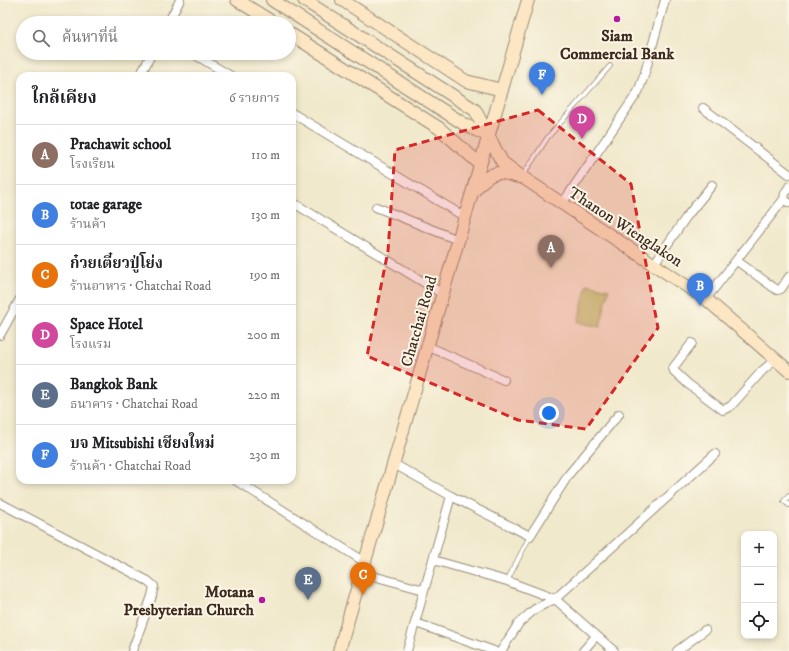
<!DOCTYPE html>
<html lang="th">
<meta charset="utf-8">
<style>
:root{--surface:#fff;--page:#f6f6f6;--text:#202124;--muted:#757577;--line:#e0e0e0;--accent:#b5179e}
body{margin:0;font-family:"IM FELL DW Pica","Noto Serif Thai",serif;background:var(--page);color:var(--text)}
.controls{position:absolute;right:12px;bottom:12px;display:grid;overflow:hidden;border-radius:8px;box-shadow:0 2px 6px #0003}
.controls button{width:36px;height:36px;display:grid;place-items:center;padding:0;border:0;border-bottom:1px solid var(--line);background:var(--surface);color:var(--text);font:20px sans-serif}
.you{position:absolute;left:549px;top:413px;width:14px;height:14px;margin:-10px;border:3px solid #fff;border-radius:50%;background:#1a73e8;box-shadow:0 0 0 6px #1a73e833}
.badge{display:grid;place-items:center;width:26px;height:26px;border-radius:50%;background:var(--accent);color:#fff;font-size:13px;font-weight:700}
.pin{position:absolute;translate:-50% -33px;filter:drop-shadow(0 1px 2px #0008)}
.pin::after{content:'';position:absolute;top:21px;width:14px;height:12px;background:inherit;clip-path:polygon(0 0,100% 0,50% 100%)}
.list{margin:0;padding:0;list-style:none}
h2{display:flex;justify-content:space-between;align-items:center;height:52px;margin:0;padding:0 16px;font-size:17px}
h2 small{font-size:13px;font-weight:400;color:var(--muted)}
.list li{display:grid;grid-template-columns:26px 1fr auto;gap:12px;align-items:center;box-sizing:border-box;height:60px;padding:0 16px;border-top:1px solid var(--line)}
.list b{display:block;font-size:15px;white-space:nowrap}
.list p{margin:0;font-size:13px;white-space:nowrap;color:var(--muted)}
.list em{font-size:13px;font-style:normal;color:var(--muted)}
.icon{flex:none;width:22px;height:22px;fill:none;stroke:currentColor;stroke-width:2;stroke-linecap:round;stroke-linejoin:round}
.map{position:relative;flex:none;width:789px;height:651px;overflow:hidden}
.search{position:absolute;background:var(--surface);box-shadow:0 2px 6px #0003;left:16px;top:16px;width:280px;height:44px;display:flex;align-items:center;gap:10px;box-sizing:border-box;padding:0 14px;border-radius:22px;color:var(--muted);font-size:15px}
.panel{position:absolute;background:var(--surface);box-shadow:0 2px 6px #0003;left:16px;top:72px;width:280px;height:412px;border-radius:12px}
.map>svg:first-child{display:block}
.green{fill:#b7cc71;stroke:#797b48}
.lines{fill:none;stroke-linecap:round;stroke-linejoin:round}
.lane-casing{stroke:#968a75;stroke-width:5.5}
.street-casing{stroke:#968a75;stroke-width:10}
.secondary-casing{stroke:#968a75;stroke-width:14}
.lane{stroke:#fff;stroke-width:4}
.street{stroke:#fff;stroke-width:8}
.secondary{stroke:#fce6c4;stroke-width:12}
.marked{fill:#d62828;fill-opacity:0.2;stroke:#d62828;stroke-width:3;stroke-dasharray:8 5;stroke-linejoin:round}
.poi-dot{fill:#b5179e;stroke:#fcf5e5;stroke-width:1.5}
.labels{text-anchor:middle;stroke-width:4;stroke-linejoin:round;paint-order:stroke}
.poi-label{font-size:16px;font-weight:bold;fill:#3b2a1e;stroke:#fcf5e5}
.street-label{font-size:16px;fill:#3b2a1e;stroke:#fcf5e5}
</style>
<div class="map">
<svg width="789" height="651" viewBox="0 0 789 651">
<rect width="100%" height="100%" fill="#fcf5e5"/>
<filter id="ink" filterUnits="userSpaceOnUse"><feTurbulence type="fractalNoise" baseFrequency=".025" numOctaves="2"/><feDisplacementMap in="SourceGraphic" scale="8" xChannelSelector="R" yChannelSelector="G"/><feConvolveMatrix kernelMatrix="1 2 1 2 8 2 1 2 1" color-interpolation-filters="sRGB"/></filter>
<filter id="wash" filterUnits="userSpaceOnUse"><feTurbulence type="fractalNoise" baseFrequency=".012" numOctaves="4" result="noise"/><feDisplacementMap in="SourceGraphic" scale="16" xChannelSelector="R" yChannelSelector="G"/><feGaussianBlur stdDeviation="0.9" result="paint"/><feColorMatrix in="noise" values="0 0 0 0 0 0 0 0 0 0 0 0 0 0 0 0 0 1.4 0 .05"/><feComposite in="paint" operator="in"/></filter>
<g filter="url(#wash)">
<rect width="100%" height="100%" fill="#f0e9cc"/>
<polygon class="green" points="587,284 609,289 600,327 578,322"/>
</g>
<g filter="url(#ink)">
<g class="lines">
<defs>
<g id="lane">
<polyline points="523,175 548,137 610,66"/>
<polyline points="789,496 784,501 789,505"/>
<polyline points="507,581 530,536"/>
</g>
<g id="street">
<polyline points="168,23 180,0"/>
<polyline points="192,53 231,76"/>
<polyline points="140,76 152,53"/>
<polyline points="703,108 789,174"/>
<polyline points="292,113 465,217"/>
<polyline points="784,199 785,193 789,187"/>
<polyline points="292,202 443,294"/>
<polyline points="562,204 638,92 644,76 665,0"/>
<polyline points="376,207 458,240"/>
<polyline points="737,261 777,290 781,289 789,277"/>
<polyline points="654,264 687,216 712,185"/>
<polyline points="706,299 784,199 789,203"/>
<polyline points="0,335 20,299"/>
<polyline points="692,343 673,368 674,371 688,384 723,410 731,406 762,371 776,359"/>
<polyline points="427,346 504,380"/>
<polyline points="394,464 451,496 530,536 569,474 619,414"/>
<polyline points="235,480 365,562"/>
<polyline points="0,503 148,581 154,586 152,596 132,651"/>
<polyline points="433,560 507,581 555,599 614,651"/>
<polyline points="362,573 424,590"/>
<polyline points="416,623 494,651"/>
<polyline points="407,651 451,496"/>
<polyline points="501,651 519,623 535,609 555,599 715,454"/>
<polyline points="583,651 596,636"/>
<polyline points="677,651 705,630"/>
</g>
<g id="secondary">
<polyline points="237,0 274,23"/>
<polyline points="272,0 467,126 489,136"/>
<polyline points="304,0 475,110 502,162 522,177 706,299 789,371"/>
<polyline points="342,0 466,81 502,90"/>
<polyline points="289,33 439,128 480,164"/>
<path d="M 474,191 C 480,183 489,173 500,173 C 506,173 513,176 519,177"/>
<polyline points="339,651 528,0"/>
</g>
</defs>
<use href="#lane" class="lane-casing"/>
<use href="#street" class="street-casing"/>
<use href="#secondary" class="secondary-casing"/>
<use href="#lane" class="lane"/>
<use href="#street" class="street"/>
<use href="#secondary" class="secondary"/>
</g>
</g>
<path class="marked" d="M 538,110 L 631,184 L 658,328 L 586,429 L 518,420 L 367,356 L 388,251 L 395,150 Z"/>
<g class="poi-dot">
<circle cx="617" cy="19" r="4"/>
<circle cx="262" cy="600" r="4"/>
</g>
<g class="labels">
<g class="poi-label">
<text x="617" y="41">Siam<tspan x="617" dy="18">Commercial Bank</tspan></text>
<text x="254" y="597" text-anchor="end">Motana<tspan x="254" dy="18">Presbyterian Church</tspan></text>
</g>
<g class="street-label">
<text transform="translate(626 226) rotate(33)" y="6">Thanon Wienglakon</text>
<text transform="translate(418 321) rotate(-74)" y="6">Chatchai Road</text>
</g>
</g>
</svg>
<div class="controls">
<button>+</button>
<button>−</button>
<button><svg class="icon" aria-label="locate" viewBox="0 0 24 24"><circle cx="12" cy="12" r="6"/><path d="M12 2v4M12 18v4M2 12h4M18 12h4"/></svg></button>
</div>
<div class="you"></div>
<div class="pin badge" style="left:551px;top:268px;background:#8d6e63">A</div>
<div class="pin badge" style="left:700px;top:306px;background:#3f7fe0">B</div>
<div class="pin badge" style="left:363px;top:595px;background:#e8710a">C</div>
<div class="pin badge" style="left:582px;top:139px;background:#d1479c">D</div>
<div class="pin badge" style="left:308px;top:600px;background:#5c6f8a">E</div>
<div class="pin badge" style="left:542px;top:95px;background:#3f7fe0">F</div>
<div class="search"><svg class="icon" aria-label="search" viewBox="0 0 24 24"><circle cx="10" cy="10" r="6"/><path d="M15 15l6 6"/></svg>ค้นหาที่นี่</div>
<section class="panel">
<h2>ใกล้เคียง<small>6 รายการ</small></h2>
<ul class="list">
<li><span class="badge" style="background:#8d6e63">A</span><div><b>Prachawit school</b><p>โรงเรียน</p></div><em>110 m</em></li>
<li><span class="badge" style="background:#3f7fe0">B</span><div><b>totae garage</b><p>ร้านค้า</p></div><em>130 m</em></li>
<li><span class="badge" style="background:#e8710a">C</span><div><b>ก๋วยเตี๋ยวปู่โย่ง</b><p>ร้านอาหาร · Chatchai Road</p></div><em>190 m</em></li>
<li><span class="badge" style="background:#d1479c">D</span><div><b>Space Hotel</b><p>โรงแรม</p></div><em>200 m</em></li>
<li><span class="badge" style="background:#5c6f8a">E</span><div><b>Bangkok Bank</b><p>ธนาคาร · Chatchai Road</p></div><em>220 m</em></li>
<li><span class="badge" style="background:#3f7fe0">F</span><div><b>บจ Mitsubishi เชียงใหม่</b><p>ร้านค้า · Chatchai Road</p></div><em>230 m</em></li>
</ul>
</section>
</div>
